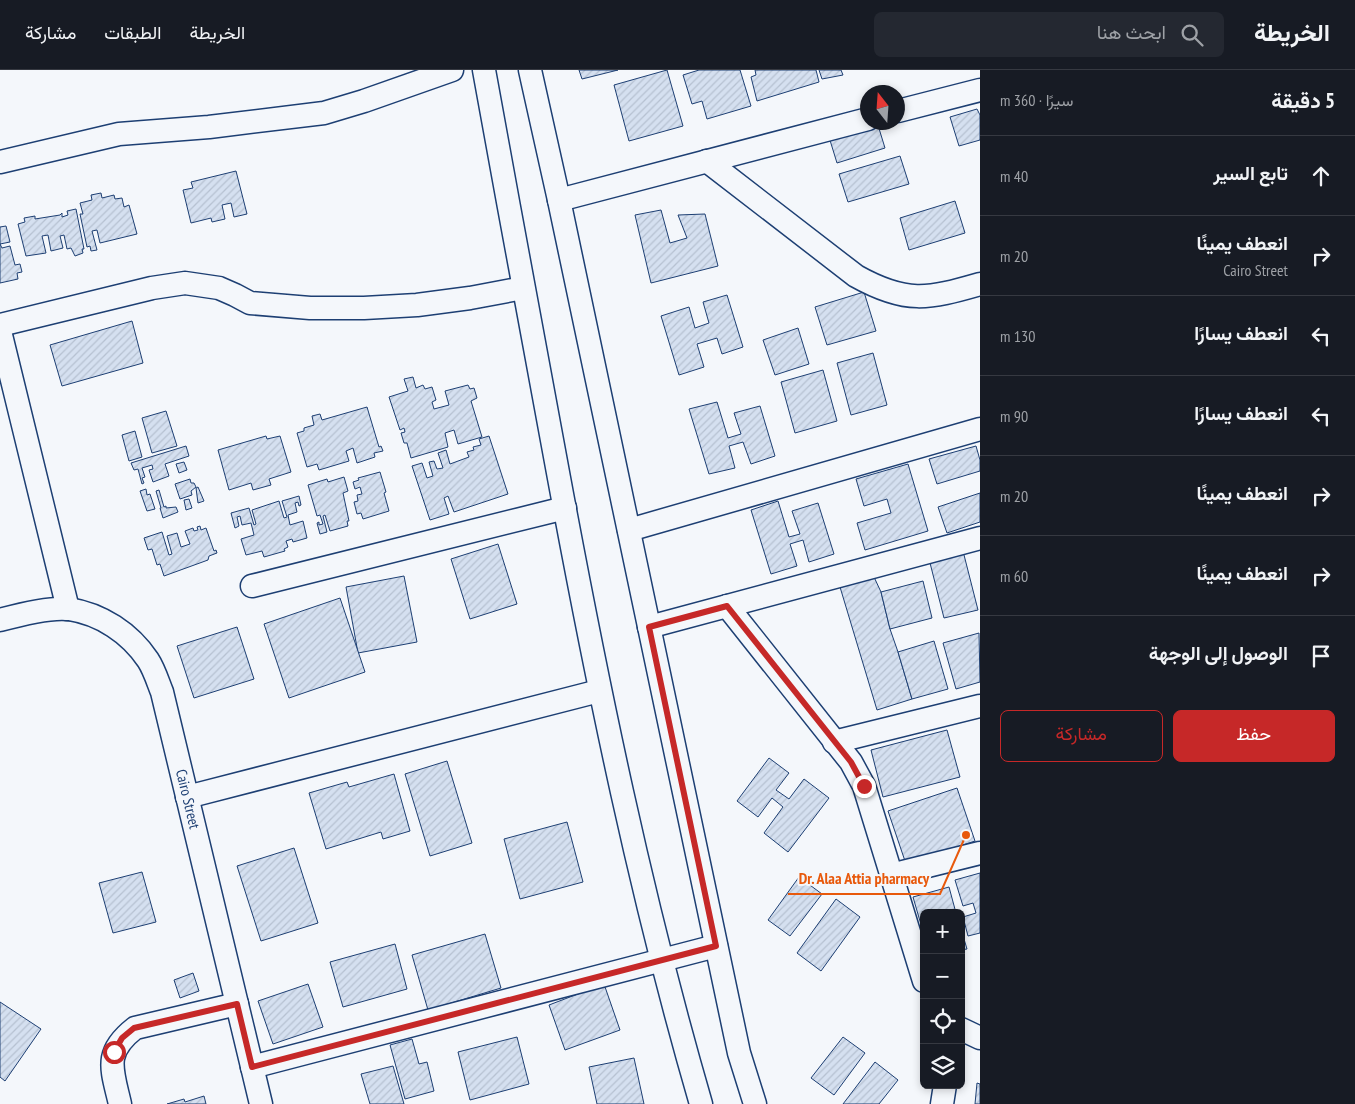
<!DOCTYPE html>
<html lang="ar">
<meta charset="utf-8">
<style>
:root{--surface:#171b24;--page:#242831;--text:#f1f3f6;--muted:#9ea1a6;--line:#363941;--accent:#c62828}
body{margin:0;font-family:"PT Sans Narrow",Vazirmatn,sans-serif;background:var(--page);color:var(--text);direction:rtl}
.controls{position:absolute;right:15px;bottom:15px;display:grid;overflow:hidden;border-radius:8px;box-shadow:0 2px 8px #0003}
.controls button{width:45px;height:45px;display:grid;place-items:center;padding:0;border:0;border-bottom:1px solid var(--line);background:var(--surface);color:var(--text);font:25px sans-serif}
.compass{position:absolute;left:860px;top:15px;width:45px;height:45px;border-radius:50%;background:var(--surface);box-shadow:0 2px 8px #0003;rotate:343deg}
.stop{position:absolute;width:15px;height:15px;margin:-11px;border:4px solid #c62828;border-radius:50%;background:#fff}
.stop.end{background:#c62828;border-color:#fff;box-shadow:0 1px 5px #0008}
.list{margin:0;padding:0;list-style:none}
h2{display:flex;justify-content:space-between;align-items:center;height:65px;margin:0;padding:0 20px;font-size:21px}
h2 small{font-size:16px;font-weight:400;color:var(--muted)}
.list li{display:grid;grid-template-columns:32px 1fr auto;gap:15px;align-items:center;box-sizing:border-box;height:80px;padding:0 20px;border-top:1px solid var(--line)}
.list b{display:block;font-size:19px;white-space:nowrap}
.list p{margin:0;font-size:16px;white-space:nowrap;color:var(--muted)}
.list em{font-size:16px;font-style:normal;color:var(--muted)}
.actions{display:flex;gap:10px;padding:15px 20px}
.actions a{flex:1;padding:11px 0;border:1px solid var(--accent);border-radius:8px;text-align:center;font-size:18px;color:var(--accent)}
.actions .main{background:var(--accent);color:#fff}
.icon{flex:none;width:28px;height:28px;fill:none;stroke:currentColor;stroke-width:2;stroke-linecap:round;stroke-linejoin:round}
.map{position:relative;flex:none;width:980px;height:1034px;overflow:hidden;direction:ltr}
header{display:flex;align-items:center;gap:30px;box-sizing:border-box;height:70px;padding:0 25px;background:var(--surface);border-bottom:1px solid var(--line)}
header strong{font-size:24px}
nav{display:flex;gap:28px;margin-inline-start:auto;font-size:18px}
.search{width:350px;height:45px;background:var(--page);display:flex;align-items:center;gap:12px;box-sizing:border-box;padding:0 18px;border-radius:8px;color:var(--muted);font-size:19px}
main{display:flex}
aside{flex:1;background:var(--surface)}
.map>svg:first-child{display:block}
.building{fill:url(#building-hatch);stroke:#1d3f73}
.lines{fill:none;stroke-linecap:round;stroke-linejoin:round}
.minor-casing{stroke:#1d3f73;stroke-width:25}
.minor{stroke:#f4f7fb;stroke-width:22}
.route{stroke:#c62828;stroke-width:6}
.labels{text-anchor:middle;stroke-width:4;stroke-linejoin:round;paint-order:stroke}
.street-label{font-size:15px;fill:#1d3f73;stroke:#f4f7fb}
.leader{fill:none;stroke:#e8590c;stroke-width:2}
.callout-dot{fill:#e8590c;stroke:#f4f7fb;stroke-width:2}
.callout-label{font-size:16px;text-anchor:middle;font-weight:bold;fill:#e8590c;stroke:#f4f7fb;stroke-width:4;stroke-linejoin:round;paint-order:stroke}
</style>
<header>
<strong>الخريطة</strong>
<div class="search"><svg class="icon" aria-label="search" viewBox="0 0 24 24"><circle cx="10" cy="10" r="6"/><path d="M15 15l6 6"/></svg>ابحث هنا</div>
<nav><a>الخريطة</a><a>الطبقات</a><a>مشاركة</a></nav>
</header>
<main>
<aside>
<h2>5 دقيقة<small>سيرًا · 360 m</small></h2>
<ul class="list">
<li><svg class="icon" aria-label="ahead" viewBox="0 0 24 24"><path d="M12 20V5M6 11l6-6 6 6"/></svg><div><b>تابع السير</b></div><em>40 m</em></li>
<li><svg class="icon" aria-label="right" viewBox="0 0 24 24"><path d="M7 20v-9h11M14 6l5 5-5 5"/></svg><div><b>انعطف يمينًا</b><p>Cairo Street</p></div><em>20 m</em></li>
<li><svg class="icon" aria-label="left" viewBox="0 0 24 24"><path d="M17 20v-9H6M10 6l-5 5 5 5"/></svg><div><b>انعطف يسارًا</b></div><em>130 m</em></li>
<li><svg class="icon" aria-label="left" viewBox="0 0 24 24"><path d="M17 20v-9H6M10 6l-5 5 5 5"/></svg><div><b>انعطف يسارًا</b></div><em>90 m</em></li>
<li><svg class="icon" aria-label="right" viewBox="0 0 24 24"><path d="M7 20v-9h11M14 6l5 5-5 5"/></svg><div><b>انعطف يمينًا</b></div><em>20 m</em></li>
<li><svg class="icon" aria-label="right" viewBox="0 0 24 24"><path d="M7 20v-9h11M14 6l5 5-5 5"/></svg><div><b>انعطف يمينًا</b></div><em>60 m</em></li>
<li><svg class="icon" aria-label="arrive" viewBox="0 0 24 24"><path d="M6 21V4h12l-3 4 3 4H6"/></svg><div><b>الوصول إلى الوجهة</b></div></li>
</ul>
<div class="actions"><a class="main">حفظ</a><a>مشاركة</a></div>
</aside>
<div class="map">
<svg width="980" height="1034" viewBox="0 0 980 1034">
<defs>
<pattern id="building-hatch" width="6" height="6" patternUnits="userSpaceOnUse" patternTransform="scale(1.25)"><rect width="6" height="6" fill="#d5e0f0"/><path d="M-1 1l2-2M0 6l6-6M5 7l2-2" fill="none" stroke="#b6c1d1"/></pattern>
</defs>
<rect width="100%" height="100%" fill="#f4f7fb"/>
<g class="building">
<polygon points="579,0 618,0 582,9"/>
<polygon points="667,0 683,56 629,71 614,15"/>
<polygon points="699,0 740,0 751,36 707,49 702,31 692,34 683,5"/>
<polygon points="755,0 816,0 819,12 757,31 751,7 756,5"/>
<polygon points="819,0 841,0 843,5 822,9"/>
<polygon points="977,39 980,45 980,70 959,76 950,47"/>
<polygon points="877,52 885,78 837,93 829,67"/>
<polygon points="900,86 909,114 848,132 839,104"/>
<polygon points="236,101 247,144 234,147 231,133 222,135 225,149 212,152 211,148 191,153 183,120 193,118 191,112"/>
<polygon points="101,123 102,128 114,125 115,129 122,128 124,137 129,135 137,164 100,173 97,160 92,161 97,180 91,181 90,176 87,177 80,144 83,144 80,133 92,130 91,125"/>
<polygon points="955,131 965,163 909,180 900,148"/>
<polygon points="76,139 84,179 82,179 83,183 75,186 71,178 67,179 64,165 60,166 63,178 51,181 48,165 42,166 46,183 26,186 18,154 25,152 24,148 35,146 35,149 60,145 62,143 62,147 68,145 67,141"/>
<polygon points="661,140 670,173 687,168 678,145 705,144 718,196 651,213 635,145"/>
<polygon points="6,156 10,172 0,174 2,178 10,176 15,195 20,194 22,202 17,203 18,209 0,213 0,157"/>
<polygon points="864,222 876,261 827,275 815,237"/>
<polygon points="727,225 743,277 722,284 717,268 697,274 704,297 679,305 661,246 689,237 695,258 709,253 703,232"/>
<polygon points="132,251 143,293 62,316 50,275"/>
<polygon points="798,258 809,294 775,305 763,270"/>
<polygon points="873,283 887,335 851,345 837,293"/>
<polygon points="823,300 837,351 795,363 781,312"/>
<polygon points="413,307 416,318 423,315 425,319 432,317 436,330 432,332 434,339 449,335 445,321 468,315 470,319 474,318 477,328 471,331 482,367 458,374 454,360 445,363 448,377 411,388 407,373 404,373 401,363 405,362 404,358 400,360 389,327 408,321 404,309"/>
<polygon points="717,332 728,368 741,364 734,343 760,336 775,386 751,394 743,372 729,376 735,398 709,404 689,339"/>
<polygon points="367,337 379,377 381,376 383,381 374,383 375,387 357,393 353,378 346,381 349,391 319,400 317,394 307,397 297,363 304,361 304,358 314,355 312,346 320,344 322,350"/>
<polygon points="166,341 177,376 152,383 142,348"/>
<polygon points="135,361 142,387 129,391 122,365"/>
<polygon points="266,366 267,369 280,366 291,402 269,409 271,415 253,420 251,413 229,420 218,380"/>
<polygon points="489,366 508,424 454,442 448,426 444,428 449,444 430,450 412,396 422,393 427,408 433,406 429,392 434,391 437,399 443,398 438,383 446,380 450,394 469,387 467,382 474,380 473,377 481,375 479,369"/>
<polygon points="186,376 189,386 165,394 169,406 153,412 149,400 153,399 152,395 142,398 145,407 142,408 144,413 142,414 138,399 134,400 131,393"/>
<polygon points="976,376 980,390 980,401 937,414 929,389"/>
<polygon points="184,392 187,400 179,403 176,394"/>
<polygon points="908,394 928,461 865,480 857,453 891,443 887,429 864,436 856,409"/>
<polygon points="380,402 386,422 384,423 389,441 363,449 361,443 357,444 354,432 358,431 357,425 362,424 360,417 355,419 353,412 359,410 358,408"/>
<polygon points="344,407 348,421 343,423 349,451 347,451 348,456 330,461 325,445 323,446 327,462 320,464 317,453 319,452 319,455 323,454 320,445 317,446 308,415 327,409 328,412"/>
<polygon points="190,409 191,413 194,413 196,417 191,421 192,425 180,429 175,414"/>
<polygon points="198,417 204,431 198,433 196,418"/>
<polygon points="146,419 147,425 150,424 155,439 147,441 140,421"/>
<polygon points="159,420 164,437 166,436 166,438 176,437 178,442 163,448 160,438 161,438 156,421"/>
<polygon points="980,423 980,452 947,463 938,437"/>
<polygon points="299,426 301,435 299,436 298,432 295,433 297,442 288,445 290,455 303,451 307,468 293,472 292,469 286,471 288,477 284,479 285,481 264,487 262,481 246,485 241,469 254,465 251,453 242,455 240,446 237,447 239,456 235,458 231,443 249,438 254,455 256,454 252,440 279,431 284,448 287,447 282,431"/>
<polygon points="189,429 192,438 186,440 184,430"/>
<polygon points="778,431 789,467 800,464 792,441 818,433 834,484 809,492 803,470 790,474 797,496 771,504 751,440"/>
<polygon points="200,456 201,460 206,458 214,481 216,480 217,483 209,486 208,490 164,506 160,494 157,495 152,479 148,480 144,468 162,462 169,485 172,484 167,466 177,463 181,477 190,474 185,461 193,458 194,461 198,460 197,457"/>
<polygon points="498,474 517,534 470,549 451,489"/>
<polygon points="963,481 978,540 944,548 929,489"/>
<polygon points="404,506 417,572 358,583 346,517"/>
<polygon points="874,507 881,522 890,559 898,582 912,629 877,640 840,517"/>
<polygon points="923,511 932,548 890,559 881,522"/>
<polygon points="340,528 365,602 289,628 264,554"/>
<polygon points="237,557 254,609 194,628 177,576"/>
<polygon points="979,563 980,612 956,619 943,573"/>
<polygon points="934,571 948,619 912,629 898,582"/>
<polygon points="947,660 960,707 883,727 871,680"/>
<polygon points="769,688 789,703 776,720 789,729 804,709 829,728 788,782 764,763 783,737 772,728 758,747 737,731"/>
<polygon points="447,691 472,773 430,786 405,704"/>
<polygon points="394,704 410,761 383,769 381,762 326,779 309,723 347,712 349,717"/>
<polygon points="957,718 975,771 906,794 888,741"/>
<polygon points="567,752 583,812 520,829 504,769"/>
<polygon points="294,778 318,853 261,871 237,796"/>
<polygon points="142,802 156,852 113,863 99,813"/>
<polygon points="980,803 980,863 968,866 963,847 976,843 973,833 963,836 955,810"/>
<polygon points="799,807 822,824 790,866 768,850"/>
<polygon points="949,817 956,843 924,843 924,865 913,827"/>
<polygon points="836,829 860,847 821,901 797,883"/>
<polygon points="961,859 967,879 961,880"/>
<polygon points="485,864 501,918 428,940 412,885"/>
<polygon points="395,874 407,919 343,937 330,892"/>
<polygon points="193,903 199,921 180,928 174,910"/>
<polygon points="308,914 323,957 273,974 258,931"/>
<polygon points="604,914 620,960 565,980 549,935"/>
<polygon points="0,932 41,959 5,1011 0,1007"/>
<polygon points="517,967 529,1014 470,1030 458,982"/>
<polygon points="843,967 865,983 834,1025 811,1008"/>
<polygon points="412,969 419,994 427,992 434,1021 405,1029 390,975"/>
<polygon points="634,988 644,1034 597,1034 589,997"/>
<polygon points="875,992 898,1010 879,1034 843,1034"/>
<polygon points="393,996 404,1034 370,1034 361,1004"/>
<polygon points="977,1013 980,1014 980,1034 975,1034"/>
<polygon points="204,1026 206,1034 167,1034 184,1029 185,1032"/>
</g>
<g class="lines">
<defs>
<g id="minor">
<path d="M 484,0 C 509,136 533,272 559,408 C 598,618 641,828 701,1034"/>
<polyline points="530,0 559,130 739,983 755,1034"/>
<polyline points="898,41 980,20"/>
<path d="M 707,91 L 856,206 C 906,234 928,229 980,214"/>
<polyline points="0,92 119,64 209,57 324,43 364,31 452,0"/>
<polyline points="559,130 868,49"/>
<polyline points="0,255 152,218 185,213 219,218 235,225 250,233 310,238 364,238 417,235 470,228 523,218"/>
<polyline points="0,261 68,539"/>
<polyline points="629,460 980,359"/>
<polyline points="252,516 565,438"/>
<polyline points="727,536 851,692 864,716 924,911"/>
<path id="s1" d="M 0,550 C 18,545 51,537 69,539 C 101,544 130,563 148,590 C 154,599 158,612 162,622 L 261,1034"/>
<polyline points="649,557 980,468"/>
<polyline points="834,672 980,636"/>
<polyline points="187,727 599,621"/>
<polyline points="891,805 980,783"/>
<polyline points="961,959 980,968"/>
<polyline points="252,997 716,876"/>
<path d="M 120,1034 C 112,999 103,983 135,958 L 237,934"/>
<polyline points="942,1034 945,1015"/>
</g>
</defs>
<use href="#minor" class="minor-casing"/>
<use href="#minor" class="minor"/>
</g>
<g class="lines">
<polyline class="route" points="114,982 122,968 134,958 237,934 252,997 716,876 649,557 727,536 851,692 864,716"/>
</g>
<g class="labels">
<g class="street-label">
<text dy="5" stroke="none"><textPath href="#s1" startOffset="312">Cairo Street</textPath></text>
</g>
</g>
<path class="leader" d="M966 765L940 824H788"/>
<circle class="callout-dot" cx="966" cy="765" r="5"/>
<g class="callout-label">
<text x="864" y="814">Dr. Alaa Attia pharmacy</text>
</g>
</svg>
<div class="controls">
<button>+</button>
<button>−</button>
<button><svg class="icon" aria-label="locate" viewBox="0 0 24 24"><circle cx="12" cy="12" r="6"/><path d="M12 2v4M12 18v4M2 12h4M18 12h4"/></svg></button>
<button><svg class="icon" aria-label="layers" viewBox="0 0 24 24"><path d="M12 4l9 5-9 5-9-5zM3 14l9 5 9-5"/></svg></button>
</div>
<svg class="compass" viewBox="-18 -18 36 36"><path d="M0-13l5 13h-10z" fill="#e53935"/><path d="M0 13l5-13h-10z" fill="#9ea1a6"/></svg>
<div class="stop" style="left:114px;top:982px"></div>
<div class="stop end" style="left:864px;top:716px"></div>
</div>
</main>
